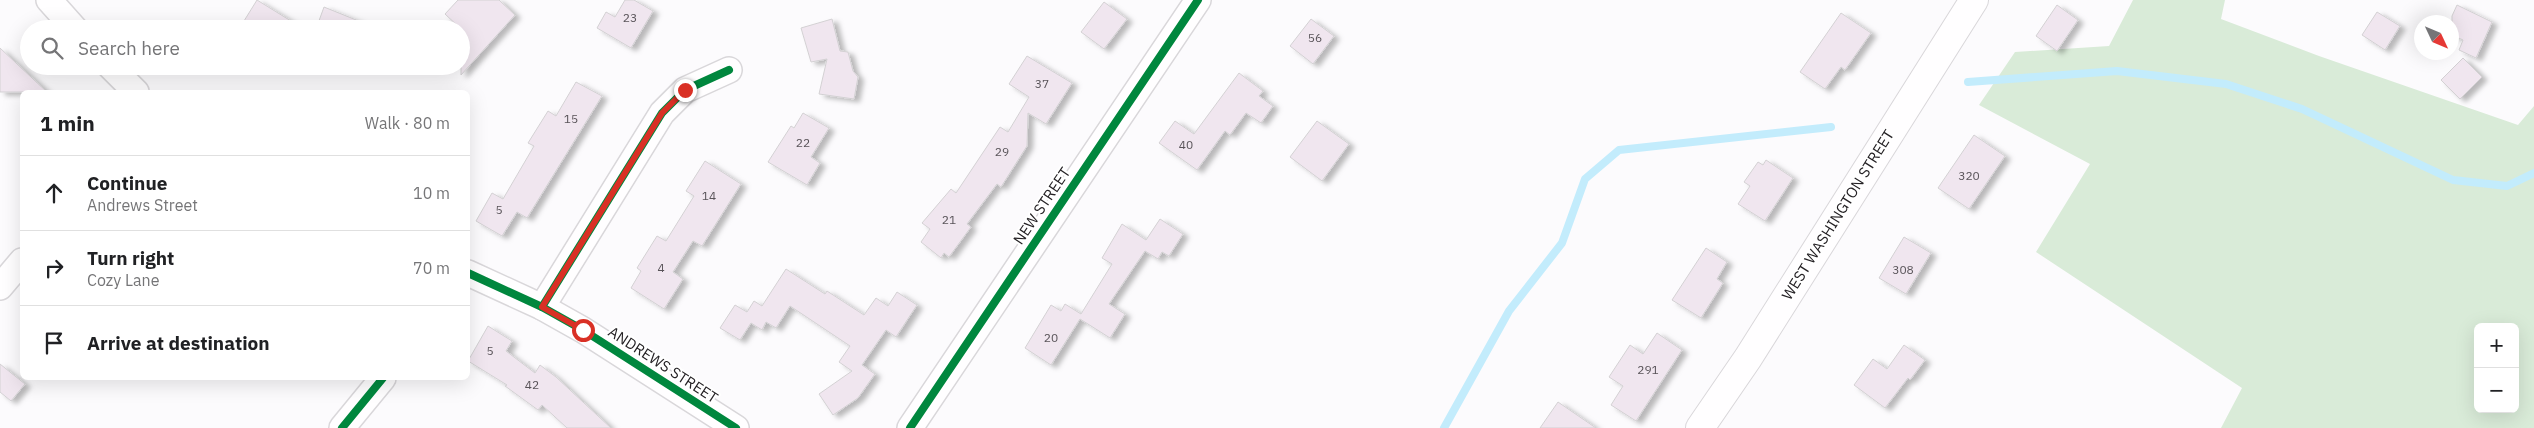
<!DOCTYPE html>
<meta charset="utf-8">
<style>
:root{--surface:#fff;--page:#f2f2f2;--text:#202124;--muted:#757577;--line:#e0e0e0}
body{margin:0;font-family:"IBM Plex Sans",sans-serif;background:var(--page);color:var(--text)}
.controls{position:absolute;right:15px;bottom:15px;display:grid;overflow:hidden;border-radius:8px;box-shadow:0 5px 20px #0002}
.controls button{width:45px;height:45px;display:grid;place-items:center;padding:0;border:0;border-bottom:1px solid var(--line);background:var(--surface);color:var(--text);font:25px sans-serif}
.compass{position:absolute;left:2414px;top:15px;width:45px;height:45px;border-radius:50%;background:var(--surface);box-shadow:0 5px 20px #0002;rotate:134deg}
.stop{position:absolute;width:15px;height:15px;margin:-11px;border:4px solid #d93025;border-radius:50%;background:#fff}
.stop.end{background:#d93025;border-color:#fff;box-shadow:0 1px 5px #0008}
.list{margin:0;padding:0;list-style:none}
h2{display:flex;justify-content:space-between;align-items:center;height:65px;margin:0;padding:0 20px;font-size:21px}
h2 small{font-size:16px;font-weight:400;color:var(--muted)}
.list li{display:grid;grid-template-columns:32px 1fr auto;gap:15px;align-items:center;box-sizing:border-box;height:75px;padding:0 20px;border-top:1px solid var(--line)}
.list b{display:block;font-size:19px;white-space:nowrap}
.list p{margin:0;font-size:16px;white-space:nowrap;color:var(--muted)}
.list em{font-size:16px;font-style:normal;color:var(--muted)}
.icon{flex:none;width:28px;height:28px;fill:none;stroke:currentColor;stroke-width:2;stroke-linecap:round;stroke-linejoin:round}
.map{position:relative;flex:none;width:2534px;height:428px;overflow:hidden}
.search{position:absolute;background:var(--surface);box-shadow:0 5px 20px #0002;left:20px;top:20px;width:450px;height:55px;display:flex;align-items:center;gap:12px;box-sizing:border-box;padding:0 18px;border-radius:28px;color:var(--muted);font-size:19px}
.panel{position:absolute;background:var(--surface);box-shadow:0 5px 20px #0002;left:20px;top:90px;width:450px;height:290px;border-radius:8px}
.map>svg:first-child{display:block}
.green{fill:#d9ebd8;fill-rule:evenodd}
.lines{fill:none;stroke-linecap:round;stroke-linejoin:round}
.stream{stroke:#c3ecfc;stroke-width:8}
.building{fill:#f0e6ef;stroke:#d3d1d3;filter:url(#shadow)}
.street-casing{stroke:#d9d7da;stroke-width:28}
.secondary-casing{stroke:#d9d7da;stroke-width:30}
.street{stroke:#fffeff;stroke-width:25}
.secondary{stroke:#fffeff;stroke-width:28}
.cycleway-casing{stroke:#fff;stroke-width:11}
.cycleway{stroke:#00873e;stroke-width:8}
.route{stroke:#d93025;stroke-width:6}
.labels{text-anchor:middle;stroke-width:4;stroke-linejoin:round;paint-order:stroke}
.number-label{font-size:12px;fill:#585358}
.street-label{font-size:15px;fill:#242124;stroke:#fff}
</style>
<div class="map">
<svg width="2534" height="428" viewBox="0 0 2534 428">
<defs>
<filter id="shadow"><feDropShadow dx="5.5" dy="3" stdDeviation="2.5" flood-color="#0004"/></filter>
</defs>
<rect width="100%" height="100%" fill="#fcfbfd"/>
<path class="green" d="M 2133,0 L 2225,0 L 2221,19 L 2319,56 L 2518,125 L 2534,106 L 2534,428 L 2221,428 L 2242,388 L 2036,252 L 2090,164 L 1979,105 L 2015,52 L 2109,46 ZM 2478,327 L 2515,327 L 2515,409 L 2478,409 Z"/>
<g class="lines">
<g class="stream">
<polyline points="1968,82 2117,71 2226,84 2302,109 2453,180 2507,186 2534,173"/>
<polyline points="1444,428 1509,311 1562,243 1585,179 1619,150 1831,127"/>
</g>
</g>
<g class="building">
<polygon points="257,0 304,29 239,29"/>
<polygon points="458,0 499,0 515,15 461,75 461,29 445,14"/>
<polygon points="625,0 634,0 653,11 631,48 597,28 606,12 615,17"/>
<polygon points="1104,2 1127,19 1104,49 1081,32"/>
<polygon points="2057,5 2078,20 2057,51 2036,36"/>
<polygon points="2457,5 2492,22 2476,58 2459,50 2463,40 2452,35 2452,16"/>
<polygon points="324,7 376,28 376,29 316,29"/>
<polygon points="2377,12 2400,26 2385,50 2362,35"/>
<polygon points="1841,13 1871,33 1845,70 1841,67 1825,89 1800,72"/>
<polygon points="832,19 840,51 848,52 853,71 858,77 854,99 819,94 827,59 811,62 801,28"/>
<polygon points="1311,19 1334,36 1313,64 1290,46"/>
<polygon points="0,48 47,92 0,92"/>
<polygon points="1027,56 1072,83 1046,124 1028,113 1027,146 1001,187 997,184 967,224 971,227 949,257 944,253 941,258 921,242 930,229 922,223 951,189 956,193 1000,127 1008,132 1029,97 1009,84"/>
<polygon points="2463,58 2482,77 2460,99 2441,80"/>
<polygon points="1239,73 1263,91 1259,96 1273,106 1261,123 1246,113 1230,135 1225,131 1197,170 1159,143 1175,121 1194,134"/>
<polygon points="576,82 602,96 527,218 517,212 502,236 476,221 492,193 503,199 534,146 528,143 548,111 556,116"/>
<polygon points="803,113 829,128 811,157 820,163 807,185 768,162 791,126 794,128"/>
<polygon points="1317,121 1349,144 1322,181 1290,157"/>
<polygon points="1974,135 2005,156 1969,209 1938,188"/>
<polygon points="1766,160 1793,178 1765,221 1738,204 1750,186 1744,182 1758,162 1763,165"/>
<polygon points="705,161 741,184 702,246 693,241 673,272 683,279 664,309 631,288 641,271 637,268 657,236 666,241 694,196 686,191"/>
<polygon points="1160,219 1183,234 1169,256 1162,252 1158,259 1145,251 1109,304 1125,314 1110,338 1080,319 1051,365 1025,348 1051,305 1061,311 1065,304 1081,314 1112,264 1102,258 1122,224 1146,240"/>
<polygon points="1904,237 1931,253 1906,294 1879,278"/>
<polygon points="1706,248 1727,262 1717,279 1723,283 1701,318 1672,300"/>
<polygon points="786,269 825,294 827,291 864,315 876,298 888,306 897,292 917,305 896,337 886,330 862,365 875,374 858,398 833,415 819,394 852,371 839,362 850,346 790,306 776,328 766,322 762,330 751,323 740,340 720,328 735,305 747,312 754,301 762,306"/>
<polygon points="488,326 512,341 506,351 535,373 540,365 556,377 611,428 567,428 542,405 538,410 505,386 507,385 468,361"/>
<polygon points="1657,333 1682,350 1636,421 1611,405 1623,386 1609,377 1630,345 1643,354"/>
<polygon points="1904,345 1925,360 1910,380 1908,378 1885,408 1854,385 1873,359 1887,369"/>
<polygon points="0,364 25,384 11,401 0,392"/>
<polygon points="1558,402 1596,428 1540,428"/>
</g>
<g class="lines">
<defs>
<g id="street">
<polyline points="49,0 75,29"/>
<polyline points="110,66 136,92"/>
<polyline points="468,273 542,307 583,330 736,428"/>
<polyline points="0,287 22,261"/>
<polyline points="542,307 662,113 685,90 729,70"/>
<polyline points="342,428 383,378"/>
<polyline points="910,428 1198,0"/>
</g>
<polyline id="secondary" points="1700,428 1748,358 1974,0"/>
</defs>
<use href="#street" class="street-casing"/>
<use href="#secondary" class="secondary-casing"/>
<use href="#street" class="street"/>
<use href="#secondary" class="secondary"/>
<defs>
<g id="cycleway">
<polyline points="468,273 542,307 583,330 736,428"/>
<polyline points="542,307 662,113 685,90 729,70"/>
<polyline points="342,428 383,378"/>
<polyline points="910,428 1198,0"/>
</g>
</defs>
<use href="#cycleway" class="cycleway-casing"/>
<use href="#cycleway" class="cycleway"/>
</g>
<g class="lines">
<polyline class="route" points="583,330 542,307 662,113 685,90"/>
</g>
<g class="labels">
<g class="number-label">
<text x="630" y="22">23</text>
<text x="1315" y="42">56</text>
<text x="1042" y="88">37</text>
<text x="571" y="123">15</text>
<text x="803" y="147">22</text>
<text x="1186" y="149">40</text>
<text x="1002" y="156">29</text>
<text x="1969" y="180">320</text>
<text x="709" y="200">14</text>
<text x="499" y="214">5</text>
<text x="949" y="224">21</text>
<text x="661" y="272">4</text>
<text x="1903" y="274">308</text>
<text x="1051" y="342">20</text>
<text x="490" y="355">5</text>
<text x="1648" y="374">291</text>
<text x="532" y="389">42</text>
</g>
<g class="street-label">
<text transform="translate(1042 206) rotate(-56)" y="5">NEW STREET</text>
<text transform="translate(1838 215) rotate(-58)" y="5">WEST WASHINGTON STREET</text>
<text transform="translate(663 365) rotate(33)" y="5">ANDREWS STREET</text>
</g>
</g>
</svg>
<div class="controls">
<button>+</button>
<button>−</button>
</div>
<svg class="compass" viewBox="-18 -18 36 36"><path d="M0-13l5 13h-10z" fill="#e53935"/><path d="M0 13l5-13h-10z" fill="#757577"/></svg>
<div class="stop" style="left:583px;top:330px"></div>
<div class="stop end" style="left:685px;top:90px"></div>
<div class="search"><svg class="icon" aria-label="search" viewBox="0 0 24 24"><circle cx="10" cy="10" r="6"/><path d="M15 15l6 6"/></svg>Search here</div>
<section class="panel">
<h2>1 min<small>Walk · 80 m</small></h2>
<ul class="list">
<li><svg class="icon" aria-label="ahead" viewBox="0 0 24 24"><path d="M12 20V5M6 11l6-6 6 6"/></svg><div><b>Continue</b><p>Andrews Street</p></div><em>10 m</em></li>
<li><svg class="icon" aria-label="right" viewBox="0 0 24 24"><path d="M7 20v-9h11M14 6l5 5-5 5"/></svg><div><b>Turn right</b><p>Cozy Lane</p></div><em>70 m</em></li>
<li><svg class="icon" aria-label="arrive" viewBox="0 0 24 24"><path d="M6 21V4h12l-3 4 3 4H6"/></svg><div><b>Arrive at destination</b></div></li>
</ul>
</section>
</div>
